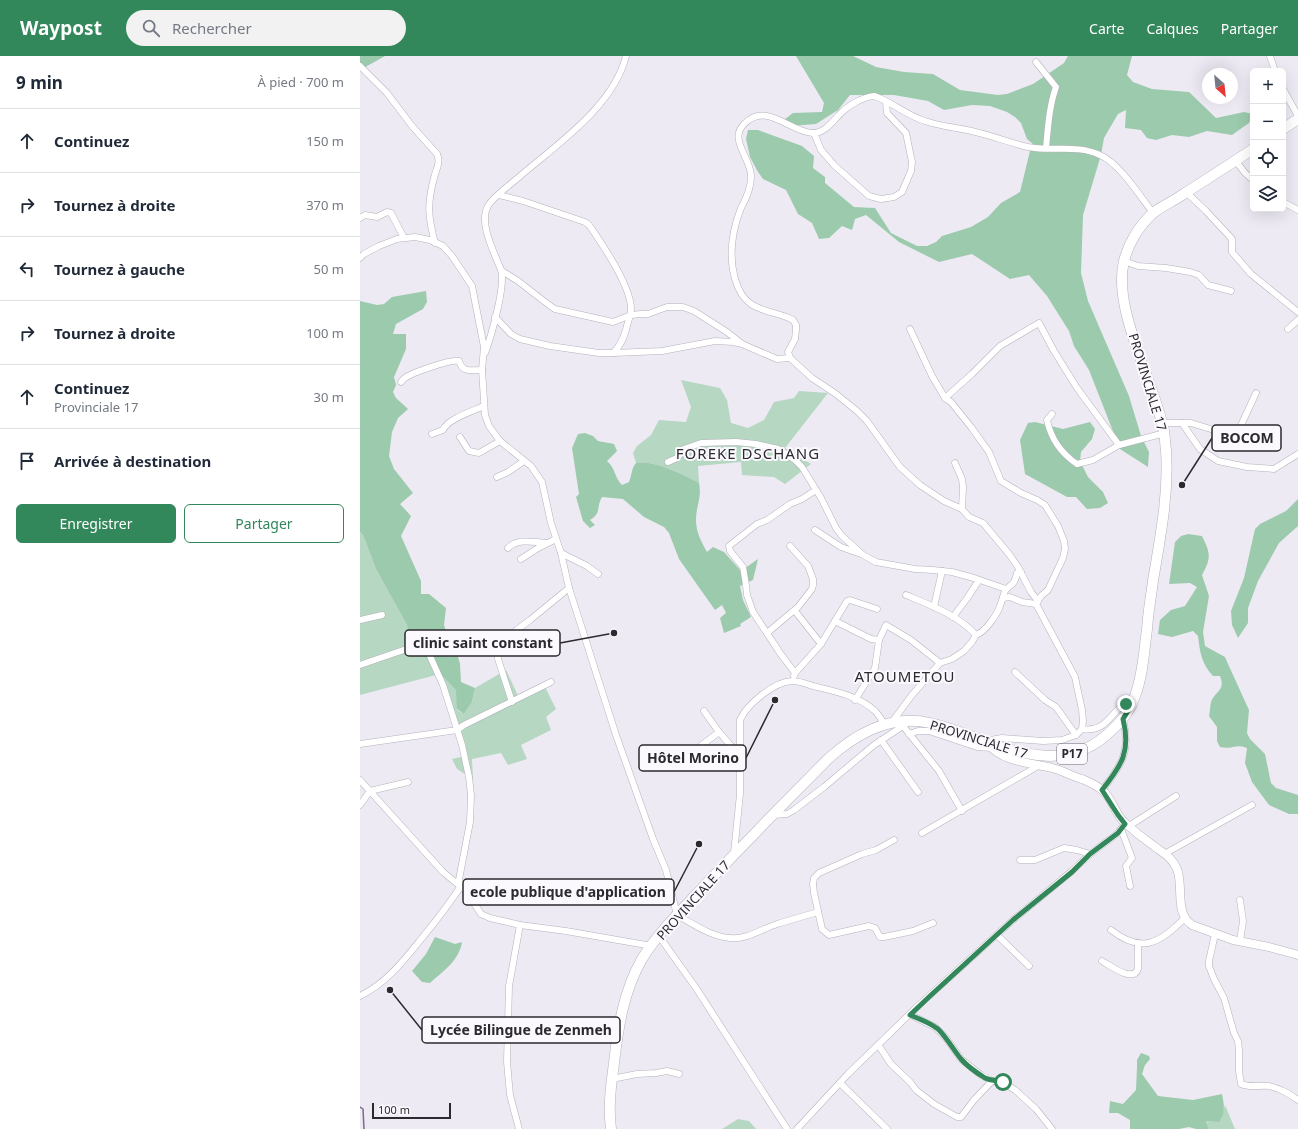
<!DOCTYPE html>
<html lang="fr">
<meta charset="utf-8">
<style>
:root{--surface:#fff;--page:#f2f2f3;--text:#1f2937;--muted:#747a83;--line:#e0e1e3;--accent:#32875b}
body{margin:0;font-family:"Noto Sans",sans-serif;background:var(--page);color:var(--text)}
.controls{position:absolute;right:12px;top:12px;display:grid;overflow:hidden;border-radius:6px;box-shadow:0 4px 16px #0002}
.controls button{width:36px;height:36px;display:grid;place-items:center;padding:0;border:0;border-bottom:1px solid var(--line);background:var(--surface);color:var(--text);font:20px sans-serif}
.compass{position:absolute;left:842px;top:12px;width:36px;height:36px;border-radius:50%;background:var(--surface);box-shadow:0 4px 16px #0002;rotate:153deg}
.scale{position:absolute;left:12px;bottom:10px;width:79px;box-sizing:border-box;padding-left:4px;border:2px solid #2c2a2e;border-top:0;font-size:11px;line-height:14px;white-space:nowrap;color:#2c2a2e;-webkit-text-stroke:3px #fbf8fe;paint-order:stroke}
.stop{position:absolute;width:12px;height:12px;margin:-9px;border:3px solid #32875b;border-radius:50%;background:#fff}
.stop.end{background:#32875b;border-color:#fff;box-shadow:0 1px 4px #0008}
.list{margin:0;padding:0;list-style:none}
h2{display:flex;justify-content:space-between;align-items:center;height:52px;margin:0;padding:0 16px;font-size:17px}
h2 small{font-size:13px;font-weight:400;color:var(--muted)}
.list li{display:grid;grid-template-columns:26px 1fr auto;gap:12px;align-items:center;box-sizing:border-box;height:64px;padding:0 16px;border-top:1px solid var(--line)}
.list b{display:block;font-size:15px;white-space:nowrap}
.list p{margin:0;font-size:13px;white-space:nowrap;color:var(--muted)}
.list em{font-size:13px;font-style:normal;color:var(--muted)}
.actions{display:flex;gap:8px;padding:12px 16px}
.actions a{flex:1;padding:9px 0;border:1px solid var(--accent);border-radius:6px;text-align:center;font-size:14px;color:var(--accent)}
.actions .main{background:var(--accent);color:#fff}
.icon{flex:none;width:22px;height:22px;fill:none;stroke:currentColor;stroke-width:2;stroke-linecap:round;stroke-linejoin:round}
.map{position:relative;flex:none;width:938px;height:1073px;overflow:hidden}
header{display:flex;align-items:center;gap:24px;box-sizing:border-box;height:56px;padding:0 20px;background:var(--accent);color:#fff}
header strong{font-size:19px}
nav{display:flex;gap:22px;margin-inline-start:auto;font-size:14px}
.search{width:280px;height:36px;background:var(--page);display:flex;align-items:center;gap:10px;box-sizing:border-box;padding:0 14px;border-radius:22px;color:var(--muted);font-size:15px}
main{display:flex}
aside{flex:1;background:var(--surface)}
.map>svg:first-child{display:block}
.green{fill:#b6d7c2}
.forest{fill:#9ccaad}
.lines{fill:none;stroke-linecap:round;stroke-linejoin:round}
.stream{stroke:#7a6c8a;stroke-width:1.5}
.minor-casing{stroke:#b5b1ba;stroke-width:7}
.tertiary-casing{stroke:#b5b1ba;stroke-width:9}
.primary-casing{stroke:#b5b1ba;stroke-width:11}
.minor{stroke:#fff;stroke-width:6}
.tertiary{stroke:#fff;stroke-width:8}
.primary{stroke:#fff;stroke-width:10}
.route{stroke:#32875b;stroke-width:5}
.labels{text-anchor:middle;stroke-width:4;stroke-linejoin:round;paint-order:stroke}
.shield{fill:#fbf8fe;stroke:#6a686c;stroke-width:1}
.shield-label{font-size:12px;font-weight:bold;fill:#2c2a2e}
.street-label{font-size:13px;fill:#2c2a2e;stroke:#fbf8fe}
.quarter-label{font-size:15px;letter-spacing:1px;fill:#2c2a2e;stroke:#fbf8fe}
.leader{fill:none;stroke:#2c2a2e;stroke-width:1.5}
.callout-dot{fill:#2c2a2e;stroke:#fbf8fe;stroke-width:1.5}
.callout{fill:#fbf8fe;stroke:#2c2a2e;stroke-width:1.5}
.callout-label{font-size:14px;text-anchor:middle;font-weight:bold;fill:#2c2a2e}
</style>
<header>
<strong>Waypost</strong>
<div class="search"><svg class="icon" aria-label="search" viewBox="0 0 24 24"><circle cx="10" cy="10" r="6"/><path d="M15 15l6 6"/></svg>Rechercher</div>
<nav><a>Carte</a><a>Calques</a><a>Partager</a></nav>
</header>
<main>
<aside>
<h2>9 min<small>À pied · 700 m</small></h2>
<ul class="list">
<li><svg class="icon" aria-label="ahead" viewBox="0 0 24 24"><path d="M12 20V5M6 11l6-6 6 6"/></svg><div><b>Continuez</b></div><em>150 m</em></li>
<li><svg class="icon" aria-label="right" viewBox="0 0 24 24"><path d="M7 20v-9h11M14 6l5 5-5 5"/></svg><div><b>Tournez à droite</b></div><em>370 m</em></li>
<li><svg class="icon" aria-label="left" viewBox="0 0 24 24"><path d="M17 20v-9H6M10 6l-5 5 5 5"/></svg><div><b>Tournez à gauche</b></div><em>50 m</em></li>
<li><svg class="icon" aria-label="right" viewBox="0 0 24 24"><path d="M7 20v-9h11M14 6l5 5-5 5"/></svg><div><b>Tournez à droite</b></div><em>100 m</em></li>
<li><svg class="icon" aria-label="ahead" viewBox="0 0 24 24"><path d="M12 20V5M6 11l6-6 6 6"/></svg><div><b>Continuez</b><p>Provinciale 17</p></div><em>30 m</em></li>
<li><svg class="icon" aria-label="arrive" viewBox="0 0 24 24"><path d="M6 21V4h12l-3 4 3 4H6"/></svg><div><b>Arrivée à destination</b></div></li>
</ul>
<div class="actions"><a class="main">Enregistrer</a><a>Partager</a></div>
</aside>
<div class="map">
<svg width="938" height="1073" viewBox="0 0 938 1073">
<rect width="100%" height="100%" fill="#eeeaf4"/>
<g class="green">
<path d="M 321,324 L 360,332 L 367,344 L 371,367 L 388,372 L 404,364 L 414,346 L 434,342 L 439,335 L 468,337 L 425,392 L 451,408 L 425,428 L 414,421 L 382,419 L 381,406 L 338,410 L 339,427 C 322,418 294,404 276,407 L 273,397 L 277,390 L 291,379 L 299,364 L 326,366 L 331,351 Z"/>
<polygon points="0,476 3,479 16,513 47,569 49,584 97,634 97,654 104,658 112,646 115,632 146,614 160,644 185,631 196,653 186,661 191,674 161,689 167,703 148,709 141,697 112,703 113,723 97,713 92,703 105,700 76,619 0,639"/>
<polygon points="865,1049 875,1073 849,1073 846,1067 849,1065 861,1064"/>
<polygon points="378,1063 389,1065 396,1073 362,1073"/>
</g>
<g class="forest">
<polygon points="0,0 25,0 0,14"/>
<polygon points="436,0 493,0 516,11 544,16 573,18 600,34 638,39 647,38 673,28 704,7 708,0 772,0 767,19 773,26 792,33 829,36 856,62 884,56 893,58 889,67 872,79 847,75 829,81 812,79 796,84 787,82 781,74 765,72 766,54 758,58 744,82 741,99 723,159 721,217 728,245 769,340 781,380 789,396 788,411 760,393 729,314 714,290 709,275 687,240 669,219 650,223 612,198 579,206 539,186 506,159 495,163 492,174 482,170 469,182 459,183 452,167 438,158 426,134 403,123 398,116 390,101 386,83 388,74 398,74 442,90 454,100 453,112 465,121 465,127 494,151 515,152 531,177 557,190 567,190 576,186 582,180 611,171 628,161 641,147 660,136 671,91 674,89 667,83 661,67 655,61 647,56 630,50 612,49 584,54 568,45 534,39 490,39 478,54 456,68 430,70 425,63 433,57 462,56 464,47"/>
<polygon points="66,235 67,246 63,253 36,268 33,278 46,278 46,293 34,321 36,329 33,336 36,342 48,353 38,362 32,376 29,400 34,413 53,437 40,448 51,460 41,480 61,525 61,538 69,538 86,552 84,569 88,581 82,584 88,601 97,597 100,608 101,626 115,632 112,646 104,658 97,653 96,634 49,584 47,569 16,513 3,479 0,476 0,245 17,249 24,248 32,241"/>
<polygon points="675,366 703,373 730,366 735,373 732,383 721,396 720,405 728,421 743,436 748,447 740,452 727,453 716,441 707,441 665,418 660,384 668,367"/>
<path d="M 225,377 L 233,380 L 238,385 L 254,388 L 257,395 L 247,405 C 256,413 254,421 262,429 L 269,426 C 272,419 271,413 276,407 C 294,404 322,418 339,427 C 342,442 336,450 336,464 C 336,476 341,485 347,496 L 353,491 L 364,496 L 381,515 L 398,503 L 393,524 L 380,530 L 383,544 L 391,561 L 380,568 L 381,570 L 364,577 L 360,562 L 366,557 L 362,549 L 355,554 L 319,503 L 309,477 L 304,471 L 284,461 L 263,443 L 242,441 C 236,451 242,457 230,464 L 235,469 L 230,472 L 223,465 L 216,441 L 219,438 L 212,392 L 218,378 Z"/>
<polygon points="938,443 938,470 919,487 898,525 888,552 888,567 878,582 872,569 871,555 884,522 895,473 900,468 926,455"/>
<path d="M 828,478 L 842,480 C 851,498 851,502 842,519 L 849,540 L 843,576 L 845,590 L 865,601 L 868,608 L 889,654 L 887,677 L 890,683 L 905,698 L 911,727 L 916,732 L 938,739 L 938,758 L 929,758 L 909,749 L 892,726 L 885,707 L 887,692 C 876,687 872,694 860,691 L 857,685 L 857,671 L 849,660 C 850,656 850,650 851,646 C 855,635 866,635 860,620 L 853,620 C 841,607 840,596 838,580 L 833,575 L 812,581 L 798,578 L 800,564 L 811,554 L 825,550 L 837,531 L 830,527 L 809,528 L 815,486 L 821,480 Z"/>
<path d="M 75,881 L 95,888 L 102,886 C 99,905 83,915 70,927 L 62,926 L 52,915 L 66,898 Z"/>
<path d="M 781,997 L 789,1000 L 790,1003 L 785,1009 L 782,1018 L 798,1040 L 833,1044 L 862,1038 C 864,1048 866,1058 859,1066 L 849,1065 L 846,1066 L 849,1073 L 836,1073 L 829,1071 L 819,1073 L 770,1073 L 770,1064 L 758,1057 L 749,1057 L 750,1045 L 763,1048 L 776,1034 L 777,1011 L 777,1004 Z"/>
</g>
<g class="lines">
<polyline class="stream" points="0,1051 3,1053 4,1073"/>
<defs>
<g id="minor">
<polyline points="910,0 915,15"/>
<path d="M 676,6 L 696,31 C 689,51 688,72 686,92"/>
<path d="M 0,10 L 27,37 L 52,70 L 77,98 C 81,107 76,113 74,122 C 67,148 68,161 75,187"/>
<polyline points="923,33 938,60"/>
<polyline points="454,77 461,94 475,110 509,140 521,143 534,141 542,136 551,115 552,106 546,77 527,57 526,46"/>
<polyline points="875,104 885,117 893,124"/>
<polyline points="826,136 846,155 872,183 872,196 891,218 938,256"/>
<path d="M 139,139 L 163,145 L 225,166 L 229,169 C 243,189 271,230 271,253 C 271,260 267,267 266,274 C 263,283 260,291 253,297"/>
<polyline points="923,146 938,154"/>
<polyline points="0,162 5,159 17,161 27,156 31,157 44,182"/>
<path d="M 0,202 L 4,198 L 19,190 L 37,183 L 55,181 L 70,184 L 83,190 L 92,200 L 112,230 L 124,291 L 122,314 L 125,359 L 129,370 L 140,385 L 171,410 L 182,426 L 191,467 L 201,497 L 209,532 L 256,679 L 293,783 L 306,814 L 317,859 C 333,868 352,881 370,882 C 386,884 402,873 417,868 C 430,864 444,860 458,856"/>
<polyline points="764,205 778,210 806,212 830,216 839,219 848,229 871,235"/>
<polyline points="142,215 158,225 189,249 195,253 253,266 271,259 281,258 288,258 307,251 323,251 334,255 367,276 381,287"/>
<polyline points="135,261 151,278 160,283 190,290 239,297 253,297 302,295 355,285 373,286 382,288 417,303 430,302"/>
<polyline points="550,273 572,320 585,342 591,346 611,371 629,396 641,425 661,437 677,444 685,449 698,470 704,485 705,493 703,502 688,534 681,540 678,545"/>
<polyline points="928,273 938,264"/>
<path d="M 125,297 C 131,281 146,229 141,214 C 135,198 118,167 128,150 C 133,141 151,128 159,121 C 196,89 254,50 266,0"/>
<path d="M 41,326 C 42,325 43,323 45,322 C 51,317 91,303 99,305 C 103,317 110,314 122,314"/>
<polyline points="585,342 612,318 640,290 679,267 694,295 717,332 759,389"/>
<path d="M 692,358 L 687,364 C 691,383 702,398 717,408 L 733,404 L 759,389 L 805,377"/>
<polyline points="802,367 831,367 896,387 910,387"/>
<polyline points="822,367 840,393 858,405 887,411 914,413 938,398"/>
<path d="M 72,378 L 83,374 C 87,363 113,355 124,350"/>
<polyline points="876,380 896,337"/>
<polyline points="100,381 109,395 119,397 140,385"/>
<polyline points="308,406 317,402 324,393 341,387 376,386 396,388 418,393 435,404 442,411 461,442 476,472 482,480 503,499 516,506 555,513 573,514 592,516 614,522 646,533"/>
<polyline points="595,407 602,423 603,431 602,453"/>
<polyline points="137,421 148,416 164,405"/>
<polyline points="455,474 481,491 501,498"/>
<path d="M 148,492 C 158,482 173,486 186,487"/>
<polyline points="201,497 227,510 238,518"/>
<polyline points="161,503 178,492 196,483"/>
<path d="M 546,539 C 570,549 598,559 616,579"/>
<polyline points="643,542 650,541 662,546 676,548"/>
<polyline points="574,551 582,515"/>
<polyline points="435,555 461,588"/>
<polyline points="593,561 608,541 619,524"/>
<polyline points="0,564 22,559"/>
<polyline points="475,565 511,583 519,584"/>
<polyline points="407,577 438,551 452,533 453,529 453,523 448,510 430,490"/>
<path d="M 0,609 L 64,587 L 83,629 L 102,689 L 109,721 L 111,739 L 110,766 L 101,813 L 99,824 L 101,830 C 89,848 76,865 62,882 C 44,904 27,927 0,940"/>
<polyline points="655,616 685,644 696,651 716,679"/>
<polyline points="435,617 420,597 393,556 387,539 386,529 383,511 370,495 369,490 397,468 407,464 430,448 442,443 456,434"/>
<polyline points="434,620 435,617 461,588 487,545 490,544 517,553"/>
<polyline points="495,644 515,612 519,584 526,569 551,584 580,607"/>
<polyline points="152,646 138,603 137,593 146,582 170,564 209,532"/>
<polyline points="344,655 359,676 380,700"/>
<path d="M 532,666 L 552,639 L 580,607 L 592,603 L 604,595 L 612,586 L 616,579 C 625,576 637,559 640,550 C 642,545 643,540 645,535 C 650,527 654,532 657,517 L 661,516"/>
<polyline points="543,670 579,715 602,755"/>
<path d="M 722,673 C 752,678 753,644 771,650"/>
<polyline points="549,678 558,675 569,675 617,691 632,692"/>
<polyline points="521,684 558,736"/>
<path d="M 625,685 L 642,682 L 683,685 L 702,684 L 716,679 L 722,673 L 723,665 L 722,654 L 715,621 L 676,548 L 678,545 L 671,536 L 658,511 L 649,498 L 623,467 L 609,461 L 602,453 L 584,445 L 560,429 L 540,411 L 507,365 L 497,355 L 476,338 L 452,322 L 430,302 L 428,296 L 435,283 L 436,274 L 436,269 L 433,264 C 420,257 403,256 391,248 C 382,242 378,233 375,223 C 368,198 372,175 381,152 C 386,143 391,131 391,121 C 392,103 368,84 384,68 C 407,45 429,76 453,77 C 466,77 474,63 482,56 C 489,49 503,41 514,40 C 531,45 547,60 565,65 C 579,70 593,71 607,74 C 628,78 647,86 668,91 C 692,96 717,88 740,99 C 759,107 780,140 793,157"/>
<polyline points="0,688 97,674 104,669 191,626"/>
<polyline points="334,695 359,676"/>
<polyline points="0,724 83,816 106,835 121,858 130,862 160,869 206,875 292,890"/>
<path d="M 742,734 C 762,709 771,695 763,663"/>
<polyline points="0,749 10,735 48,726"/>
<polyline points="413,759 427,758 434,754 464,731 514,689 549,666"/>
<polyline points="769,770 816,740"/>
<polyline points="761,773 772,802 766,810 770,830"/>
<polyline points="562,777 678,710"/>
<polyline points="534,784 516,794 502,798 459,817 454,822 453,828 454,837 462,873 469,879 509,870 515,872 520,881 524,881 553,875 573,867"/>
<path d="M 374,797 L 380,738 L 380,664 C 387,648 414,626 432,625 C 439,625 447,628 453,630 C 474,635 499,640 515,655 C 519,659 521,663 524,668"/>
<polyline points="806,797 892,749"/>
<polyline points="660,804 675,804 704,792 717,794 730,798"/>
<polyline points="880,844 883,865 880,885"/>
<path d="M 751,874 C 783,899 800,886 825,862"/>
<path d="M 855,878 L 849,905 L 849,910 L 854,923 L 864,942 L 874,977 L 878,985 L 879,994 L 879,1015 L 881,1028 C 889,1032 900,1029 909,1030 C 920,1032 929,1038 938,1044"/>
<polyline points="637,879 669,910"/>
<polyline points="299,880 336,932 427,1073"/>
<path d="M 742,905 C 751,910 773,927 778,913 L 778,887"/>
<polyline points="551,959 575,971 586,982 601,1003 621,1019 632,1025 638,1025 643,1026 655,1034 676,1053 692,1073"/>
<polyline points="519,990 531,1008 550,1026 556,1034 574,1048 597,1061 601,1061 614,1044 632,1025"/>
<polyline points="252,1023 277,1018 296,1017 307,1015 319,1018"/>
<polyline points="480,1027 527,1073"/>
<polyline points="159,1073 150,1039 147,1006 149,930 160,869"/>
<polyline points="437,1073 488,1018 559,949 653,864 712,815 730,798 758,777 765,768"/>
</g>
<path id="tertiary" d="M 629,689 C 647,709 676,706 699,714 C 707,717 714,721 722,723 C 729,726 737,729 743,735 C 753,744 755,758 765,767 C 774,775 784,783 794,790 C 803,797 812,801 817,813 C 824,830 814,857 832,869 L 873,884 L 909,891 L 938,899"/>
<g id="primary">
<polyline points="923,73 938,63"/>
<path d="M 251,1073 C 248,1051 251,1029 254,1007 C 258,971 264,934 282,903 C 299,875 325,851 347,827 C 387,785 428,743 469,702 C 497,677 531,658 570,667 C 589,671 607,679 625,685 L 627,687 C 673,702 716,711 753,673 C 763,664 771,653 775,640 C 783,619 784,595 787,573 C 788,557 791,541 793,525 C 800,482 809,439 806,394 C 805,388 805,381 804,375 C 794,325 752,253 764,205 C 768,188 779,170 792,158 C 798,152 812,146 819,141 C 844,125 869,109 893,93"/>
</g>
</defs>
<use href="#minor" class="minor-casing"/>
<use href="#tertiary" class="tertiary-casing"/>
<use href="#primary" class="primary-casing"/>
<use href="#minor" class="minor"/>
<use href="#tertiary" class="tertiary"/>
<use href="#primary" class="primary"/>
</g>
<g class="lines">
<path class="route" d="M 643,1026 C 636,1024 631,1025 625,1022 C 617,1017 607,1010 601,1003 C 593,993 587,982 578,973 C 570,967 560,963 550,959 L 570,940 L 653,864 L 712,816 L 730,798 L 758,777 L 765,768 L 758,759 L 742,734 C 762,709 771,695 763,663 L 771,650 L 766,648"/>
</g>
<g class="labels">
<rect class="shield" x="697" y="688" width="30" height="20" rx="3"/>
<g class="shield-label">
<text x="712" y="702">P17</text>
</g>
<g class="street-label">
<text transform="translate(788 326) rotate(73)" y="5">PROVINCIALE 17</text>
<text transform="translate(619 683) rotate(17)" y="5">PROVINCIALE 17</text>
<text transform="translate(333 844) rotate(-48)" y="5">PROVINCIALE 17</text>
</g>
<g class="quarter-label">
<text x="388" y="403">FOREKE DSCHANG</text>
<text x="545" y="626">ATOUMETOU</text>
</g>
</g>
<path class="leader" d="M822 429L852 382M254 577L200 587M415 644L386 702M339 788L314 836M30 934L62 974"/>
<g class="callout-dot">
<circle cx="822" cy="429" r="4"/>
<circle cx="254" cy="577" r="4"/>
<circle cx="415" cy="644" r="4"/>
<circle cx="339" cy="788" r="4"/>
<circle cx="30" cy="934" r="4"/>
</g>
<g class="callout">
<rect x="852" y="369" width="69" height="26" rx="4"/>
<rect x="45" y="574" width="155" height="26" rx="4"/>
<rect x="279" y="689" width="107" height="26" rx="4"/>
<rect x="103" y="823" width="211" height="26" rx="4"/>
<rect x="62" y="961" width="198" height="26" rx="4"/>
</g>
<g class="callout-label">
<text x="887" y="387">BOCOM</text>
<text x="123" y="592">clinic saint constant</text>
<text x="333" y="707">Hôtel Morino</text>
<text x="208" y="841">ecole publique d'application</text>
<text x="161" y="979">Lycée Bilingue de Zenmeh</text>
</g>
</svg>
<div class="controls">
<button>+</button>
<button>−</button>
<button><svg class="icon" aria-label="locate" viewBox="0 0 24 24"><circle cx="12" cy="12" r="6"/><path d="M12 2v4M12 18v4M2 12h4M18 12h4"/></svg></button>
<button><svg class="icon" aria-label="layers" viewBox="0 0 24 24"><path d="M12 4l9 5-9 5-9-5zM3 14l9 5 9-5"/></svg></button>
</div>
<svg class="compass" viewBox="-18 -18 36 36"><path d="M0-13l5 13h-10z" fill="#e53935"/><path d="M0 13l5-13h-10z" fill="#747a83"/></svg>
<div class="scale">100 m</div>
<div class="stop" style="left:643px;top:1026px"></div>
<div class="stop end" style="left:766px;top:648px"></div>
</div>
</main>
